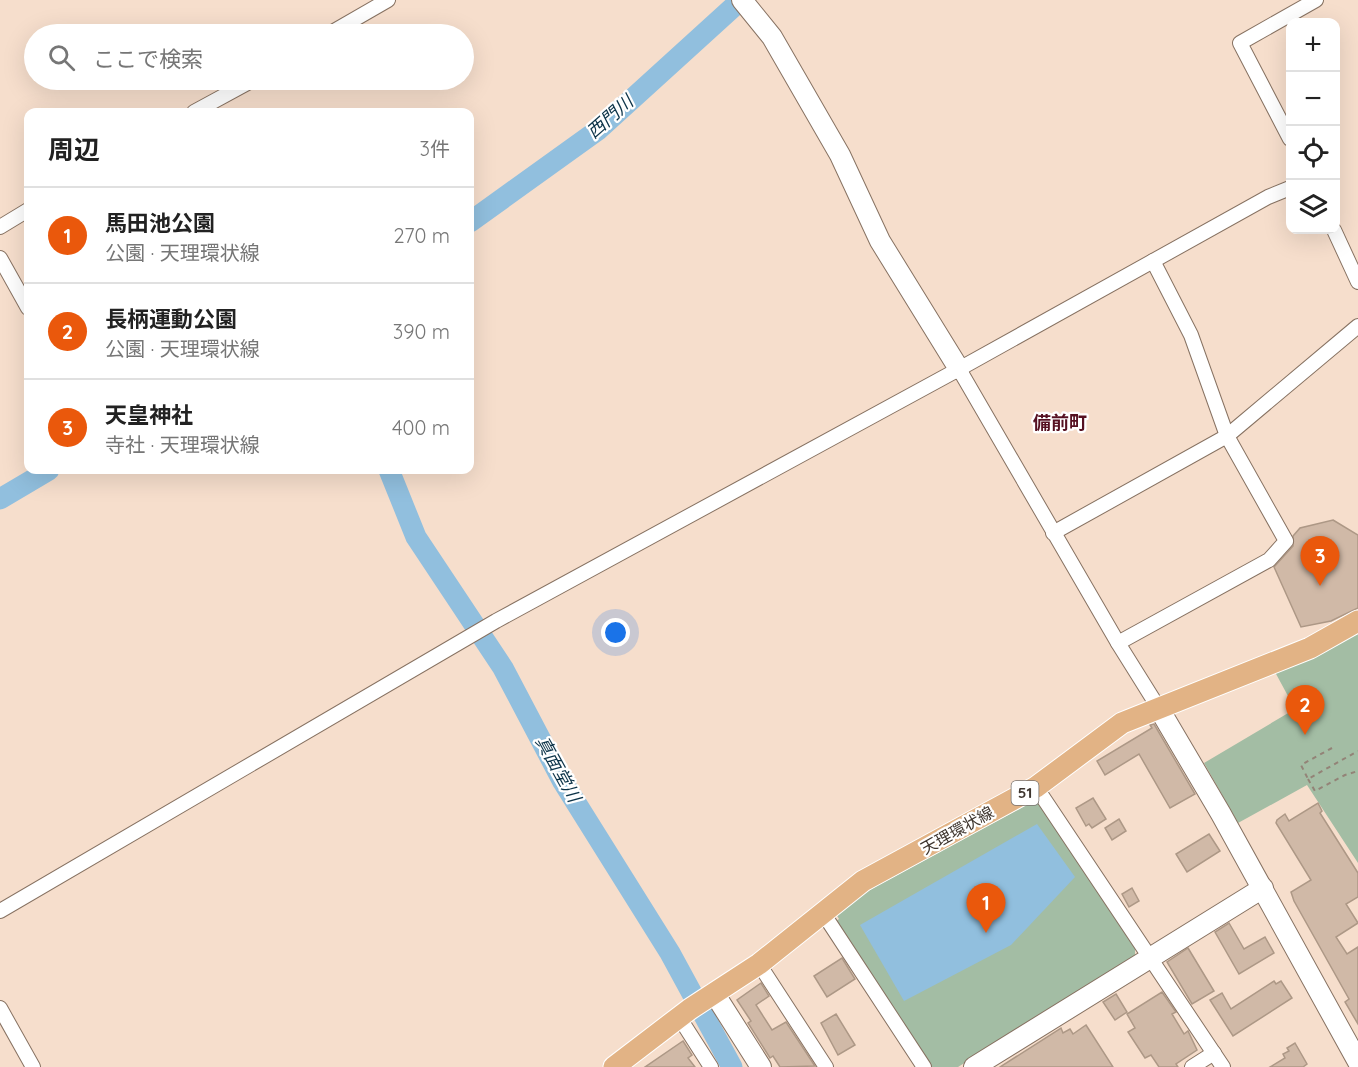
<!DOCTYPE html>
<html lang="ja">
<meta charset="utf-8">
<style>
:root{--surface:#fff;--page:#f6f6f6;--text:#222;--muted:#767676;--line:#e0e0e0;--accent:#ea580c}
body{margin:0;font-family:Quicksand,"Noto Sans JP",sans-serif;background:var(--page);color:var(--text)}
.controls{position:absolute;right:18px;top:18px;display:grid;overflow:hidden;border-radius:12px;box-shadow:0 6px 24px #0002}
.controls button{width:54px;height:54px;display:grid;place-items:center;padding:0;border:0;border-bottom:2px solid var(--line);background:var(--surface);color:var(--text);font:30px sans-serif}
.you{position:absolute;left:616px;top:633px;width:21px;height:21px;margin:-15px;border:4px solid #fff;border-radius:50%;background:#1a73e8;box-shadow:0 0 0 9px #1a73e833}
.badge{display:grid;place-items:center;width:39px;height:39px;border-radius:50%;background:var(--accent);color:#fff;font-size:20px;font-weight:700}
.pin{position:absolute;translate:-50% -50px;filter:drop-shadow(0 2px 3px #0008)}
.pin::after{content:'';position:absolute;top:32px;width:21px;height:18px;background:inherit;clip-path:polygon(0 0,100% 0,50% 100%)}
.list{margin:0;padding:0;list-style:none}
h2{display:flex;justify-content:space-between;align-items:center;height:78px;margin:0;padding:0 24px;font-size:26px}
h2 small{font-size:20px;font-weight:400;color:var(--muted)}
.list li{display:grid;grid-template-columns:39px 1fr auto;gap:18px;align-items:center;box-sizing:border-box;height:96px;padding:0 24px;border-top:2px solid var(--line)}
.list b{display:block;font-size:22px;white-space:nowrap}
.list p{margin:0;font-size:20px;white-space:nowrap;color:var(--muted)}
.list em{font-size:20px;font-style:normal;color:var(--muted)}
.icon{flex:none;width:33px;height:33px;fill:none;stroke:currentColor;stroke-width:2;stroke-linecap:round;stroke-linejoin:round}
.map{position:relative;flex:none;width:1358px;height:1067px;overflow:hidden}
.search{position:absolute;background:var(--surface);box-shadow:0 6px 24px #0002;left:24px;top:24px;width:450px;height:66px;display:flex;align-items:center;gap:15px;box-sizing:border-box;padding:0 21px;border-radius:33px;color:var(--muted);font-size:22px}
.panel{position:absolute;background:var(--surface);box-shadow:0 6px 24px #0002;left:24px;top:108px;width:450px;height:366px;border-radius:12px}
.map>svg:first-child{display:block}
.green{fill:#a3bda4}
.water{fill:#91bfde}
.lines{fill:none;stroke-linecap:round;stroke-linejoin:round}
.river{stroke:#91bfde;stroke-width:21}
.building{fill:#d0b9a7;stroke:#ad9886;stroke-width:1.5}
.street-casing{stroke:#877262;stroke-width:16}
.secondary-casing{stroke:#877262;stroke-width:22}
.primary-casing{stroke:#fff;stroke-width:23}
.path{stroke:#938377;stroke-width:2;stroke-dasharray:4.5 4.5;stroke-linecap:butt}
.street{stroke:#fff;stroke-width:14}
.secondary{stroke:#fff;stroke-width:20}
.primary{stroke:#e2b385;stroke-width:21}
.labels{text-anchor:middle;stroke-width:4.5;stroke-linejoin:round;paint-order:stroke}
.shield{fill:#fff;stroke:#78726d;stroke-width:1.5}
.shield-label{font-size:15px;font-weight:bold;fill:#3e352e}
.street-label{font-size:16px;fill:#3e352e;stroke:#fff}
.water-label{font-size:18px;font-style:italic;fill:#0c3348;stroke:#fff}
.neighbourhood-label{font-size:18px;font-weight:bold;fill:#551021;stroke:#fff}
</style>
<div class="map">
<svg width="1358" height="1067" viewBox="0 0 1358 1067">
<rect width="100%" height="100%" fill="#f6decc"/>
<g class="green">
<polygon points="1358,634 1358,863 1307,785 1238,823 1204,763 1295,709 1275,672"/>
<polygon points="1034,801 1042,803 1135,944 1135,956 958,1067 931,1067 836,921 839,919 835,912 875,887"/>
</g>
<polygon class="water" points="1037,824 1075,877 1011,945 904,1001 860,925"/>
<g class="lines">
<g class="river">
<polyline points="470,222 598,130 741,0"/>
<polyline points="389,470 416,537 503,668 563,782 670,953 732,1067"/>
<polyline points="0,499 49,470"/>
</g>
</g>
<g class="building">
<polygon points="1333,520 1358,535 1358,608 1331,621 1301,627 1274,567 1293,546 1293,536 1300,528"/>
<polygon points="1154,724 1195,794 1170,808 1139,754 1105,775 1097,761 1152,728 1150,725"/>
<polygon points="1093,798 1106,819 1092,828 1089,824 1086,826 1076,808"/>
<polygon points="1318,803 1322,811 1320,813 1358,873 1358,897 1346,904 1358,923 1336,937 1347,954 1358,947 1358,1024 1345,1002 1349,999 1294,901 1291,892 1311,880 1276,823 1277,820 1285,814 1289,821"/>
<polygon points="1119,819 1126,831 1112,840 1105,828"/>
<polygon points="1209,834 1220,851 1187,872 1176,854"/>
<polygon points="1132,888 1139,901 1129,907 1122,894"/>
<polygon points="1229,923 1244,949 1265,937 1274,953 1239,974 1215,932"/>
<polygon points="1188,948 1214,991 1192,1004 1167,962"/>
<polygon points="842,958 855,979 827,997 814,976"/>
<polygon points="1274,981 1276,984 1281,981 1292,998 1233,1036 1210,1000 1222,993 1231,1009"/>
<polygon points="761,983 769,996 756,1005 772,1030 786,1022 815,1066 780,1067 773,1056 770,1058 748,1023 751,1021 737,1000"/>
<polygon points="1162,992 1176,1012 1172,1014 1184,1034 1188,1031 1197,1050 1176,1064 1178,1067 1159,1067 1151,1055 1145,1058 1128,1032 1135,1028 1127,1014"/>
<polygon points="1116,994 1127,1012 1115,1020 1103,1002"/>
<polygon points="836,1014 855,1045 838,1055 821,1023"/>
<polygon points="1086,1025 1113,1067 1000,1067 1061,1028 1063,1033 1070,1029 1073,1034"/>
<polygon points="683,1041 692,1055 688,1058 695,1067 645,1067"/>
<polygon points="1295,1043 1307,1064 1303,1067 1270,1067 1285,1058 1283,1054 1289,1051 1287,1048"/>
</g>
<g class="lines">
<defs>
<g id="street">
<polyline points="329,34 388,0"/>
<polyline points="194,112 253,80"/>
<polyline points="1290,139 1240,43 1316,0"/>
<polyline points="0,227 28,210"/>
<polyline points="1334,230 1358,282"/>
<polyline points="0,258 28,308"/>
<polyline points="959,369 1118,643 1158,707"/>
<polyline points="1053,533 1227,436 1358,326"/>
<polyline points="1118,643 1269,560 1286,541 1227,436 1191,335 1153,261"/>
<polyline points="1036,787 1223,1067"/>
<polyline points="0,911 496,621 959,369 1268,197 1290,188"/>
<polyline points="823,913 924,1067"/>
<polyline points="759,964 826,1067"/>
<polyline points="0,1008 33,1067"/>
<polyline points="679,1017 711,1067"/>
<polyline points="1192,1067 1214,1053"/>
</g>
<g id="secondary">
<polyline points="742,0 772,37 840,155 880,241 959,369"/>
<polyline points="1158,707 1221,814 1358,1062"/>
<polyline points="714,993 761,1067"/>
<polyline points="974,1067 1263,888"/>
</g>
<polyline id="primary" points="614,1067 690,1009 759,964 863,881 1036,787 1122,723 1310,648 1358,621"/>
</defs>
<use href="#street" class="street-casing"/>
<use href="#secondary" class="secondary-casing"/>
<use href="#primary" class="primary-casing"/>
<g class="path">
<polyline points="1332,748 1301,765 1308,779 1358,751"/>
<polyline points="1308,779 1315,791 1345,775 1358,771"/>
</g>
<use href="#street" class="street"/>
<use href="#secondary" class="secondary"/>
<use href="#primary" class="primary"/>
</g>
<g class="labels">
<rect class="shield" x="1011.5" y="781" width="27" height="24" rx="4.5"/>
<g class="shield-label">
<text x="1025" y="798">51</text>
</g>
<g class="street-label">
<text transform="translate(957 830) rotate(-29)" y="6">天理環状線</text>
</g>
<g class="water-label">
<text transform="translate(610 117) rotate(-41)" y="6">西門川</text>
<text transform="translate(558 769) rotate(61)" y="6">真面堂川</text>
</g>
<g class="neighbourhood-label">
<text x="1060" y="429">備前町</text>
</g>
</g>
</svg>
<div class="controls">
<button>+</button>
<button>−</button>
<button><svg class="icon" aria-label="locate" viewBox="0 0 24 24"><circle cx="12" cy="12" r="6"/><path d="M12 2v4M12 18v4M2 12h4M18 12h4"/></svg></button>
<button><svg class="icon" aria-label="layers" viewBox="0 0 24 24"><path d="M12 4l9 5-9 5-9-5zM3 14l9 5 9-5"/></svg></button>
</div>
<div class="you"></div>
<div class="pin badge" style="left:986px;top:933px">1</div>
<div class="pin badge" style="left:1305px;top:735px">2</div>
<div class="pin badge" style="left:1320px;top:586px">3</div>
<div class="search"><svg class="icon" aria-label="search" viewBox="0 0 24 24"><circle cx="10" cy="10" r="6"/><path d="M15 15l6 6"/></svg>ここで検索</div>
<section class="panel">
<h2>周辺<small>3件</small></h2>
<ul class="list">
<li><span class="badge">1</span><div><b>馬田池公園</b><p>公園 · 天理環状線</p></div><em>270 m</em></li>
<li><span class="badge">2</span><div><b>長柄運動公園</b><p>公園 · 天理環状線</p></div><em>390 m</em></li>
<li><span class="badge">3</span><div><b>天皇神社</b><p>寺社 · 天理環状線</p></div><em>400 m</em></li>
</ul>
</section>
</div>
